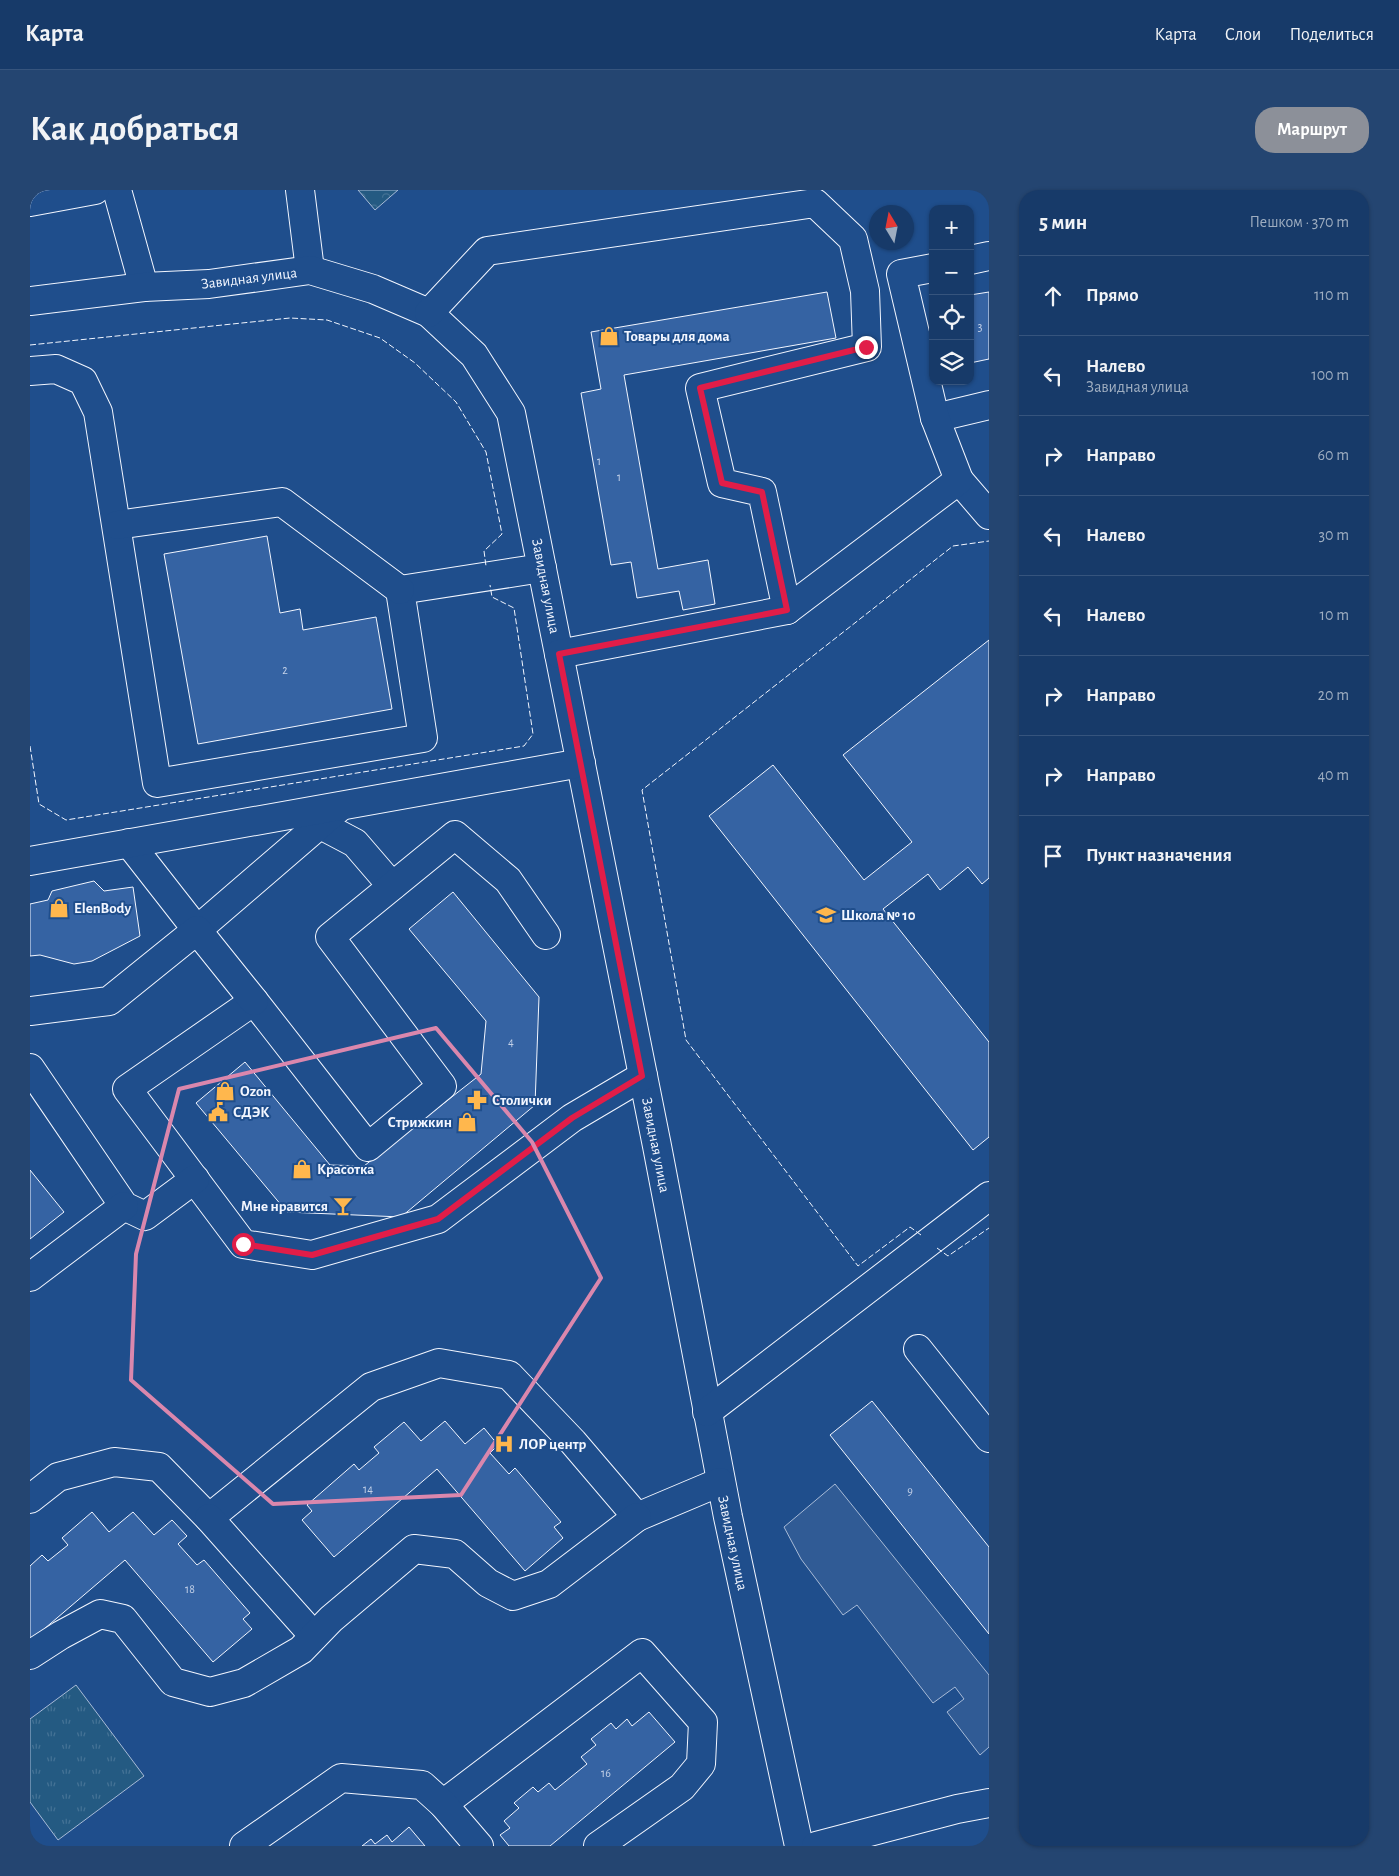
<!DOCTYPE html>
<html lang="ru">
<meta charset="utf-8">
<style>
:root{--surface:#173a69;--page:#244571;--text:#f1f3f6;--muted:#9eadc0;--line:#36547d;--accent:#8c9099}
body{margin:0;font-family:"Alegreya Sans",sans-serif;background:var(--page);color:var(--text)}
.controls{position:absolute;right:15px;top:15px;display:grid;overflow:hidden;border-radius:10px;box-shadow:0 1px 4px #0004}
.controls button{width:45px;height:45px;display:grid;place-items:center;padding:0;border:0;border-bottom:1px solid var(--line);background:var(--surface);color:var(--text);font:25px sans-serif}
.compass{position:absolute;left:839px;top:15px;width:45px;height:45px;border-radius:50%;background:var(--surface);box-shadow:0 1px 4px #0004;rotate:350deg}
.stop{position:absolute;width:15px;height:15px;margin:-11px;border:4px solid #e11d48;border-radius:50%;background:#fff}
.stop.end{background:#e11d48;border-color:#fff;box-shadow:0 1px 5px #0008}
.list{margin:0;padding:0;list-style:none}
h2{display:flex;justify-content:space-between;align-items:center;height:65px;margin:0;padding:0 20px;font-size:21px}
h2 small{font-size:16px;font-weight:400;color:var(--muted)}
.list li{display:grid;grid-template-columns:32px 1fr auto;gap:15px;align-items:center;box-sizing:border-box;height:80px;padding:0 20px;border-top:1px solid var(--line)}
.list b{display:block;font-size:19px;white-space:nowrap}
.list p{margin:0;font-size:16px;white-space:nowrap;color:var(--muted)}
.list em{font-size:16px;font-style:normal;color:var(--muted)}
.icon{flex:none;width:28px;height:28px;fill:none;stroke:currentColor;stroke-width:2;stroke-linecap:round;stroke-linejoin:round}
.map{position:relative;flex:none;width:959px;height:1656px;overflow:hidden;border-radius:20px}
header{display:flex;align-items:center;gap:30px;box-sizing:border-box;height:70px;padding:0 25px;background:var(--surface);border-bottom:1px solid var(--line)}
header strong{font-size:24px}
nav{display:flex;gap:28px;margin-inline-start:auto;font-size:18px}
.intro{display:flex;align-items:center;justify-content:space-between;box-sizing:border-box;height:120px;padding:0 30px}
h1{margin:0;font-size:35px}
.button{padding:12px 22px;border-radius:20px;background:var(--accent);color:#fff;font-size:18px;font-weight:700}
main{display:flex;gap:30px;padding:0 30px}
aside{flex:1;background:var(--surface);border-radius:20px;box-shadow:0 1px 4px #0004}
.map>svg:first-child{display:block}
.forest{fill:url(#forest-crowns);stroke:#a8bbd7}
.park{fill:url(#park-tufts);stroke:#a8bbd7}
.parking{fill:#305b95;stroke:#a8bbd7}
.building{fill:#3563a3;stroke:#f2f6ff}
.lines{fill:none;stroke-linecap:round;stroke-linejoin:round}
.minor-casing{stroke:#f2f6ff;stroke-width:30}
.minor{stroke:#1f4e8c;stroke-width:28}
.fence{stroke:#f2f6ff;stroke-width:1;stroke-dasharray:6 2.5;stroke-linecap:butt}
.route{stroke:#e11d48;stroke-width:6}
.marked{fill:none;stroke:#da87ad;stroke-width:4;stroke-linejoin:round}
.labels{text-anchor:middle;stroke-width:4;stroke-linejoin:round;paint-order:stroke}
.number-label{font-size:12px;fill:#c3d1e8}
.street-label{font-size:15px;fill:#f2f6ff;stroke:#1f4e8c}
.poi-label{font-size:15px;font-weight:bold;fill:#f2f6ff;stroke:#1f4e8c;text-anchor:start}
</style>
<header>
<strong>Карта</strong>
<nav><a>Карта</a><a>Слои</a><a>Поделиться</a></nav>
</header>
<div class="intro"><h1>Как добраться</h1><a class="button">Маршрут</a></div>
<main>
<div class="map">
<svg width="959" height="1656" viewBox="0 0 959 1656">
<defs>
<pattern id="forest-crowns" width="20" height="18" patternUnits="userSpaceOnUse" patternTransform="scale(1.25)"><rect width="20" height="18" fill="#245a82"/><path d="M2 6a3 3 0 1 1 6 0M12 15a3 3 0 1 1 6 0" fill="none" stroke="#447295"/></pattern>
<pattern id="park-tufts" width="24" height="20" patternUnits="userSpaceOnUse" patternTransform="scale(1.25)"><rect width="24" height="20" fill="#245a82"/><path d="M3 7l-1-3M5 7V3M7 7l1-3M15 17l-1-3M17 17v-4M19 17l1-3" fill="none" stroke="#447295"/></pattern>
</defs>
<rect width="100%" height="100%" fill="#1f4e8c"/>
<polygon class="forest" points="328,0 368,0 345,20"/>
<polygon class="park" points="46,1495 114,1586 28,1650 0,1612 0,1529"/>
<polygon class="parking" points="805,1294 959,1485 959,1557 950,1565 917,1522 934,1509 925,1497 903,1513 827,1415 813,1425 771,1369 754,1337"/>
<g class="building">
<polygon points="797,102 806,148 594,185 628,379 678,370 685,414 653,420 649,401 607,408 601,372 581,375 551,203 571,199 561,142"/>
<polygon points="959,102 959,169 940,173 940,105"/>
<polygon points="237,346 250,423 270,419 273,440 346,427 362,519 168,554 134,364"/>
<polygon points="959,450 959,688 952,694 938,677 910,700 898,684 853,719 959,852 959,947 943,960 679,626 743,575 834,690 882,652 813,565"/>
<polygon points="64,691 74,701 103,697 110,746 62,771 44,774 10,765 0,766 0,714 18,710 22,701"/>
<polygon points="423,702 509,807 505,915 371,1027 257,1022 166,913 215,872 300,975 334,976 451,884 456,831 379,739"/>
<polygon points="0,980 34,1022 0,1049"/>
<polygon points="842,1211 959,1357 959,1444 800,1245"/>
<polygon points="415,1231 435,1254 454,1238 468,1255 460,1263 479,1284 485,1278 531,1332 524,1337 533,1348 495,1381 407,1279 304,1367 272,1330 282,1321 277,1315 324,1274 329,1280 349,1263 344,1257 374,1232 391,1251"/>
<polygon points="62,1322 79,1342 103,1322 124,1345 142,1330 157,1346 148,1354 167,1375 174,1370 220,1423 213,1429 222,1439 183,1472 95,1370 0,1451 0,1376 12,1365 18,1371 38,1355 32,1348"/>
<polygon points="619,1522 645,1552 520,1656 479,1656 470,1645 480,1638 474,1631 489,1618 484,1613 503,1597 508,1602 519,1593 525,1600 557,1574 551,1567 566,1555 561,1549 581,1533 586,1539 597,1529 602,1536"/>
<polygon points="379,1637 395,1656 332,1656 341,1649 345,1654 357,1645 362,1652"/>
</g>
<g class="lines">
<defs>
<g id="minor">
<polyline points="87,0 114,97"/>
<polyline points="270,0 280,80"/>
<polyline points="0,12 65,0"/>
<polyline points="940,70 959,66"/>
<polyline points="0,111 114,97 179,94 280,80 343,99 399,123 444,165 481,223 627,956 698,1327 769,1656"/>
<polyline points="399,123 457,61 785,13 823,49 835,101 837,157 670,198 692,293 732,302 757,420"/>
<polyline points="0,181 26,179 53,191 68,222 127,593 393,548 370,400 512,378"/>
<polyline points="905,228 959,215"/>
<polyline points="929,290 959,325"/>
<polyline points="87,335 252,312 370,400"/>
<polyline points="529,464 757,420 929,290 905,228 871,84 903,78"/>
<polyline points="289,634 325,653 362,696"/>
<polyline points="99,653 167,740 310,617"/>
<polyline points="0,671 551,573"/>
<polyline points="516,745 478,690 425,645 300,747 412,896 338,957 224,811 97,899 213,1054 282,1065 408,1029 542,928 613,886"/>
<polyline points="0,821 79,811 167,740 224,811"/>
<polyline points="0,878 94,1016 115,1026 165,989"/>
<polyline points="0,1087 94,1016"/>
<polyline points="888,1159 959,1248"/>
<polyline points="677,1222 959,1006"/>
<polyline points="0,1309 28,1287 84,1272 129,1277 179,1328 341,1197 409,1173 479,1185 543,1252 607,1327 690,1292"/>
<polyline points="179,1328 284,1446"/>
<polyline points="0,1465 31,1445 70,1424 93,1429 143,1492 180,1502 214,1493 271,1460 301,1429 384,1359 425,1364 458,1393 483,1406 519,1394 607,1327"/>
<polyline points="413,1614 612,1463 673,1532 671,1574 652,1597 568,1656"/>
<polyline points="214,1656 311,1588 392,1595 413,1614 449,1656"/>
<polyline points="786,1656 927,1619 959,1613"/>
</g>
</defs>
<use href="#minor" class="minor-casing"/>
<use href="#minor" class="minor"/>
<g class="fence">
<polyline points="0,155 260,128 297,130 350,148 385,173 426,212 456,262 472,344 454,361 456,376"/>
<polyline points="0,556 9,614 36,630 494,556 503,544 484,418 462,407 460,395"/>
<polyline points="891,1045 880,1037 828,1076 656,850 612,600 923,356 959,351"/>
<polyline points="907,1058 918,1066 959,1038"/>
</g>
</g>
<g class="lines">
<polyline class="route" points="213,1054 282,1065 408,1029 542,928 612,886 529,464 757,420 732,302 692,293 670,198 836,157"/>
</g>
<path class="marked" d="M 406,838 L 502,952 L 571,1088 L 431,1305 L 243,1314 L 101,1190 L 106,1064 L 149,899 Z"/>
<defs>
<symbol id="shop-bare" viewBox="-9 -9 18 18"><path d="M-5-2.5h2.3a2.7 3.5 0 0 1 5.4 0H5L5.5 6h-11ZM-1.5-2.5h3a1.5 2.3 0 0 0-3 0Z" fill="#ffb74d" stroke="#1f4e8c" stroke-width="2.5" paint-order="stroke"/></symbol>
<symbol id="school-bare" viewBox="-9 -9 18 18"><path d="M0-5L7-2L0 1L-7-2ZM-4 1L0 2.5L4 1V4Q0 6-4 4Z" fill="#ffb74d" stroke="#1f4e8c" stroke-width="2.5" paint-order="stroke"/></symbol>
<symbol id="pharmacy-bare" viewBox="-9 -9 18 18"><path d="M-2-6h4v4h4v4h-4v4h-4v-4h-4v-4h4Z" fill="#ffb74d" stroke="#1f4e8c" stroke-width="2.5" paint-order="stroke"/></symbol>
<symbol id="civic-bare" viewBox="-9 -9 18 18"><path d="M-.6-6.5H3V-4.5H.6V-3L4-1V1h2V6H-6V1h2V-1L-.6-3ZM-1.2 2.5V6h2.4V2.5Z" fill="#ffb74d" stroke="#1f4e8c" stroke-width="2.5" paint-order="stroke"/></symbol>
<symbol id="bar-bare" viewBox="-9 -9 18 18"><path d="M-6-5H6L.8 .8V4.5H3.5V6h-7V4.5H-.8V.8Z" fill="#ffb74d" stroke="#1f4e8c" stroke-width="2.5" paint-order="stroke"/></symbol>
<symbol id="hospital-bare" viewBox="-9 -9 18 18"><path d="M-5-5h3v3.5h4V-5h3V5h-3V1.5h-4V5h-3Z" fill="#ffb74d" stroke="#1f4e8c" stroke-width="2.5" paint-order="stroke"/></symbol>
</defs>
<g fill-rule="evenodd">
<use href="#shop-bare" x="565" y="132" width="28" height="28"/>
<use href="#shop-bare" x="15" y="704" width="28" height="28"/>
<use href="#school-bare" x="782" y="711" width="28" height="28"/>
<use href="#shop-bare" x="181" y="887" width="28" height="28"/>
<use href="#pharmacy-bare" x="433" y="896" width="28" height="28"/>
<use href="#civic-bare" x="174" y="908" width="28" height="28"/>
<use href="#shop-bare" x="423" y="918" width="28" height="28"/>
<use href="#shop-bare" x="258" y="965" width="28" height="28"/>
<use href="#bar-bare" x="299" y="1002" width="28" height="28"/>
<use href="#hospital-bare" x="460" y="1240" width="28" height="28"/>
</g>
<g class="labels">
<g class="number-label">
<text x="950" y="141">3</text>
<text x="569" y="275">1</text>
<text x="589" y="291">1</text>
<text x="255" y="484">2</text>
<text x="481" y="856">4</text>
<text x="338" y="1303">14</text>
<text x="880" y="1305">9</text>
<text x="160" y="1403">18</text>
<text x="576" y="1587">16</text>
</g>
<g class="street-label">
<text transform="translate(219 88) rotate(-7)" y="5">Завидная улица</text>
<text transform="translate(516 396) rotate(79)" y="5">Завидная улица</text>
<text transform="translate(626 955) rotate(79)" y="5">Завидная улица</text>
<text transform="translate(703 1353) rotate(78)" y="5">Завидная улица</text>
</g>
<g class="poi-label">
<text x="594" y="151">Товары для дома</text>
<text x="44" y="723">ElenBody</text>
<text x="811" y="730">Школа № 10</text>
<text x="210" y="906">Ozon</text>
<text x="462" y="915">Столички</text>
<text x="203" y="927">СДЭК</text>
<text x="422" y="937" text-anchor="end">Стрижкин</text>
<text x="287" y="984">Красотка</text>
<text x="298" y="1021" text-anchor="end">Мне нравится</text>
<text x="489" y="1259">ЛОР центр</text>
</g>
</g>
</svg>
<div class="controls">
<button>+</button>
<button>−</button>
<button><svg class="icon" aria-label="locate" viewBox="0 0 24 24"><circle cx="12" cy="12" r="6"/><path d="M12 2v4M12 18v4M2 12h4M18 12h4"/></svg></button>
<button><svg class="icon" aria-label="layers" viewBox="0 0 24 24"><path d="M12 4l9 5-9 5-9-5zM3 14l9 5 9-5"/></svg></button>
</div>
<svg class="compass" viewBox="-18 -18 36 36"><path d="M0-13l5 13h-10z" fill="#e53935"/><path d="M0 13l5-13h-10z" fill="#9eadc0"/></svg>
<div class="stop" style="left:213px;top:1054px"></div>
<div class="stop end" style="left:836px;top:157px"></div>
</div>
<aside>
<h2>5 мин<small>Пешком · 370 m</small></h2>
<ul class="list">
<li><svg class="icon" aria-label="ahead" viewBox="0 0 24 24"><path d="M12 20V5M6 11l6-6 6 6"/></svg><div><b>Прямо</b></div><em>110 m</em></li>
<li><svg class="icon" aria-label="left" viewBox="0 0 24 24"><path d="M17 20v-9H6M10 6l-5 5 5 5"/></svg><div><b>Налево</b><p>Завидная улица</p></div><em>100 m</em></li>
<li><svg class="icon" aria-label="right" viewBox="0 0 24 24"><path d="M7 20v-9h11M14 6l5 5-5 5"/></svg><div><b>Направо</b></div><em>60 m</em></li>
<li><svg class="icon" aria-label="left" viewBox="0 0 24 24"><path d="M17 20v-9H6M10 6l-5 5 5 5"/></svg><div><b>Налево</b></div><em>30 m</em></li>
<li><svg class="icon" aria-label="left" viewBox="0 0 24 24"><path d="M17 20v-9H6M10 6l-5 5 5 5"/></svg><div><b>Налево</b></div><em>10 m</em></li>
<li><svg class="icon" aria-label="right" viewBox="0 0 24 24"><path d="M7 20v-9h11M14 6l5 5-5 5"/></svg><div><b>Направо</b></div><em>20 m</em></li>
<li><svg class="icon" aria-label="right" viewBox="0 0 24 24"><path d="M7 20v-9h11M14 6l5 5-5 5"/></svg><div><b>Направо</b></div><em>40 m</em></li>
<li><svg class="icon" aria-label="arrive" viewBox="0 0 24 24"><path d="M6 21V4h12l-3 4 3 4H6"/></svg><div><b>Пункт назначения</b></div></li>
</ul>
</aside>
</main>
